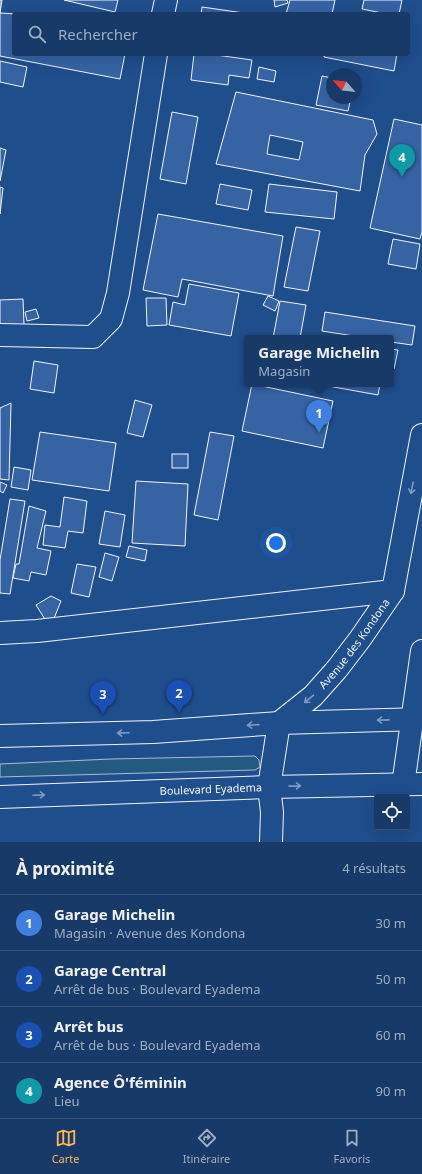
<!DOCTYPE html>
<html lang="fr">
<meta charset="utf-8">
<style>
:root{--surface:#173a69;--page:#244571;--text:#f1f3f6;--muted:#9eadc0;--line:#36547d;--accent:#ffb74d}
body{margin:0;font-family:"Noto Sans",sans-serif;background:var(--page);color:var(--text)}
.controls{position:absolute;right:12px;bottom:12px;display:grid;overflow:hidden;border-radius:4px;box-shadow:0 4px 16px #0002}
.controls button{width:36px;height:36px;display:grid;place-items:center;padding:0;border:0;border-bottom:1px solid var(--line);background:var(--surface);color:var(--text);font:20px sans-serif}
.compass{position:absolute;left:326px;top:68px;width:36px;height:36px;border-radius:50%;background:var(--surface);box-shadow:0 4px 16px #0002;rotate:297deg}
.you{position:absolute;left:276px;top:543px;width:14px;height:14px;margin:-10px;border:3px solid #fff;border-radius:50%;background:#1a73e8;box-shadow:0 0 0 6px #1a73e833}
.badge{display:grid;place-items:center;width:26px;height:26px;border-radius:50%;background:var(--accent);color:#fff;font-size:13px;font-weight:700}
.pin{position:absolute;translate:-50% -33px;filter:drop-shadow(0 1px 2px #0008)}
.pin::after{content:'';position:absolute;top:21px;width:14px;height:12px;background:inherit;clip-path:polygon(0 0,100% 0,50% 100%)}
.popup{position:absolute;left:244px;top:335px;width:150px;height:52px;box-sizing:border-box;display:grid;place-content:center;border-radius:4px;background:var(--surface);filter:drop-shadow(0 1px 3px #0005);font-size:13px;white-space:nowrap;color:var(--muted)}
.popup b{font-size:15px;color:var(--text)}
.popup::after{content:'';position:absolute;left:50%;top:100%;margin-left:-8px;border:8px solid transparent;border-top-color:var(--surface)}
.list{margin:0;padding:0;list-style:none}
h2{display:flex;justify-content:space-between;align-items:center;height:52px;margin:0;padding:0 16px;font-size:17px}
h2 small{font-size:13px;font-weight:400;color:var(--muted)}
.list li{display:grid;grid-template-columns:26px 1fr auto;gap:12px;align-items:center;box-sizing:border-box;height:56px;padding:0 16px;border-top:1px solid var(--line)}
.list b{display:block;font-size:15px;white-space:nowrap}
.list p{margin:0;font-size:13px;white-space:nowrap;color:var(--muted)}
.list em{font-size:13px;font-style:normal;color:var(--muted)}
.icon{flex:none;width:22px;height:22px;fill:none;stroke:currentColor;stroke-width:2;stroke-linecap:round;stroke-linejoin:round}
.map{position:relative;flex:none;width:422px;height:842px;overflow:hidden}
.search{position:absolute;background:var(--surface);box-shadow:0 4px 16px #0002;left:12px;right:12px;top:12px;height:44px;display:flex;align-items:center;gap:10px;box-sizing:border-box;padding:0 14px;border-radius:4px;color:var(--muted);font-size:15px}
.sheet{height:276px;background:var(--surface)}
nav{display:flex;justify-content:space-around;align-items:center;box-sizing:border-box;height:56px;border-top:1px solid var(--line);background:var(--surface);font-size:11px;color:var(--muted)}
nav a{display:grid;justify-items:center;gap:2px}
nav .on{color:var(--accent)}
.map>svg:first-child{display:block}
.green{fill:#245a82;stroke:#a8bbd7}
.building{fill:#3563a3;stroke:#f2f6ff;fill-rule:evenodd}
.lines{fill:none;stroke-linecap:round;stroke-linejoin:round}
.minor-casing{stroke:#f2f6ff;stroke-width:24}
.highway-casing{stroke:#f2f6ff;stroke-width:24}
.minor{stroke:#1f4e8c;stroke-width:22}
.highway{stroke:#1f4e8c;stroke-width:22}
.oneway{stroke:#7e9ac0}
.labels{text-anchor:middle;stroke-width:3;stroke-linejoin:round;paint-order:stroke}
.street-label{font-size:11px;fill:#f2f6ff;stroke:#1f4e8c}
</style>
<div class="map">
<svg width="422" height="842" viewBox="0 0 422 842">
<rect width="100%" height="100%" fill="#1f4e8c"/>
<polygon class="green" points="255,756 259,760 260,767 255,770 0,777 0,764 111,759"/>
<g class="building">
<polygon points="0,0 2,0 0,13 17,14 14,14 14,54 125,54 120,79 0,56"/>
<polygon points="64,0 118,0 115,12"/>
<polygon points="274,0 287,0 288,3 275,7"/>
<polygon points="290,0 335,0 332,14 286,14"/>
<polygon points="364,0 402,0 399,14 387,14 362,9"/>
<polygon points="202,7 251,14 201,14"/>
<polygon points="194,54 209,54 252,60 249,78 229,75 228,85 191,80"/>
<polygon points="324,54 397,54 394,71 324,57"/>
<polygon points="0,61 27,67 23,87 0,82"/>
<polygon points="259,67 276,71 274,82 257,79"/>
<polygon points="322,76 332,78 332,98 351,98 348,111 316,105"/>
<path d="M 236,92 L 373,120 L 377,134 L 365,155 L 360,191 L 216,164 ZM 270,135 L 303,142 L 299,160 L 267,154 Z"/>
<polygon points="172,112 198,117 186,184 160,179"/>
<polygon points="394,119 422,125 422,232 420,239 370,228"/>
<polygon points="0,148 6,150 0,181"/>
<polygon points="220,184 252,190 248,210 216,204"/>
<polygon points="269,184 337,192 334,219 265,212"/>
<polygon points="0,187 3,188 0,214"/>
<polygon points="158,214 283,236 273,296 182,279 178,297 143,290"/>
<polygon points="296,227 320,231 308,291 284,287"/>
<polygon points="393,239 420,244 416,269 388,264"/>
<polygon points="189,284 239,293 231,336 169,325 173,302 185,305"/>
<polygon points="268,296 279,301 275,311 263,305"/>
<polygon points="146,298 166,298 167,325 147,326"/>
<polygon points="23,299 24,325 0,327 0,300"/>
<polygon points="280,301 306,305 300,338 273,338"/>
<polygon points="36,309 39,318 27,321 25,312"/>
<polygon points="325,312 415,326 412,345 391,342 391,338 367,338 322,331"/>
<polygon points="391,349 398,350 394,369 391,368"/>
<polygon points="34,361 58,365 54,393 30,389"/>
<polygon points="247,363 247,377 245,377"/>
<polygon points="252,384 333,401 323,448 242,431"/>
<polygon points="317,384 380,384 378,395"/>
<polygon points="135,400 152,405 143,437 127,433"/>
<polygon points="11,403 9,480 0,479 0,408"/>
<polygon points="40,432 116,443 109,491 32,480"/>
<polygon points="210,432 234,436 218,520 194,515"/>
<rect x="172" y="454" width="16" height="14"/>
<polygon points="14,467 31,470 28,490 11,487"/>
<polygon points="136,481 188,484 185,546 132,543"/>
<polygon points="0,482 7,485 3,493 0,491"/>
<polygon points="64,497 87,501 83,533 68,531 65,548 43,545 45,525 60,527"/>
<polygon points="10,499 25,501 10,594 0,593 0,560"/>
<polygon points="29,506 46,511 37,548 51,551 46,575 31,572 29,581 13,578 16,564 19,564"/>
<polygon points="105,511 125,515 120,547 99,544"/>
<polygon points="129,546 147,550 145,561 126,557"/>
<polygon points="105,553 119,557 112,581 99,577"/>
<polygon points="77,564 96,567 89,597 71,593"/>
<polygon points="51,596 61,601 53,621 46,621 36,605"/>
</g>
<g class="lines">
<defs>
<g id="minor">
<polyline points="163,14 166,0"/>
<polyline points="0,335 93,337 111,319 118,293 156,54"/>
<polyline points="0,633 37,631 393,591"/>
<polyline points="403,785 422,651"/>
<path id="s1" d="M 271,842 L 272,812 L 269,787 L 279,723 L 313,696 L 337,669 L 360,639 L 393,591 L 422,435"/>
</g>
<g id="highway">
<polyline points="0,736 153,732 279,723 422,719"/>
<path id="s2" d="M 0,797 L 269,787 L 422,784"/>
</g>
</defs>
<use href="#minor" class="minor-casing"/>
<use href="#highway" class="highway-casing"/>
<use href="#minor" class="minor"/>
<use href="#highway" class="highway"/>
</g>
<defs><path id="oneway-shaft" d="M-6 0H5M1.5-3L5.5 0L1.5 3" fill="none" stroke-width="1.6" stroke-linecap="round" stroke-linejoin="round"/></defs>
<g class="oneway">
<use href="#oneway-shaft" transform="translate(412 488) rotate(101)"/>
<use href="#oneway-shaft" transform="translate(309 699) rotate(140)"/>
<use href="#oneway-shaft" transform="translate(383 720) rotate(179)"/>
<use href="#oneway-shaft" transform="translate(253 725) rotate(176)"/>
<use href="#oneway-shaft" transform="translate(123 733) rotate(178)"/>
<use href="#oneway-shaft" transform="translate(295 786) rotate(-1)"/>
<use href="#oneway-shaft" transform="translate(39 795) rotate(-2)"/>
</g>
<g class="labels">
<g class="street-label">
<text dy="4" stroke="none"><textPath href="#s1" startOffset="230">Avenue des Kondona</textPath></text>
<text dy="4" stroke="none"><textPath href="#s2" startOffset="211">Boulevard Eyadema</textPath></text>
</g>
</g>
</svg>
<div class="controls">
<button><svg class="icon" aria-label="locate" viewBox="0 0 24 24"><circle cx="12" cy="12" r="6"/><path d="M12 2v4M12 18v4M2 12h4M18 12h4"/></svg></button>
</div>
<svg class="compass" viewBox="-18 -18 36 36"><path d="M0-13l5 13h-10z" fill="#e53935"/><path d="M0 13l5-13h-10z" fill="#9eadc0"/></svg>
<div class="you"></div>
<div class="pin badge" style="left:319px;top:433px;background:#3f7fe0">1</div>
<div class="popup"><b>Garage Michelin</b>Magasin</div>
<div class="pin badge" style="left:179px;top:713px;background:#1a4fb4">2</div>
<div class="pin badge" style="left:103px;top:714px;background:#1a4fb4">3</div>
<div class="pin badge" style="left:402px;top:177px;background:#0f9aa8">4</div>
<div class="search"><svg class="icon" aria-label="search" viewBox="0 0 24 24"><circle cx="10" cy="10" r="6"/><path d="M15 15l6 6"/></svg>Rechercher</div>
</div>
<section class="sheet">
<h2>À proximité<small>4 résultats</small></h2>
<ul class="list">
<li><span class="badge" style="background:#3f7fe0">1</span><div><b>Garage Michelin</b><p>Magasin · Avenue des Kondona</p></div><em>30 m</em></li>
<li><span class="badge" style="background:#1a4fb4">2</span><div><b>Garage Central</b><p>Arrêt de bus · Boulevard Eyadema</p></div><em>50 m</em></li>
<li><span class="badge" style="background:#1a4fb4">3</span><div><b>Arrêt bus</b><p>Arrêt de bus · Boulevard Eyadema</p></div><em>60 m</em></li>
<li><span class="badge" style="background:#0f9aa8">4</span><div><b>Agence Ô'féminin</b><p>Lieu</p></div><em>90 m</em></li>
</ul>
</section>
<nav>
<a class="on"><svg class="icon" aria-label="map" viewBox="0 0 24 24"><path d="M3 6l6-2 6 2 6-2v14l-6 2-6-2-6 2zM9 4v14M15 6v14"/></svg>Carte</a>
<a><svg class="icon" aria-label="directions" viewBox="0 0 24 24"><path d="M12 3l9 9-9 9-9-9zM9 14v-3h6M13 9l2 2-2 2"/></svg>Itinéraire</a>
<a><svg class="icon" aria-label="saved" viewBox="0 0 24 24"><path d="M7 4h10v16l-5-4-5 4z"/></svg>Favoris</a>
</nav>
